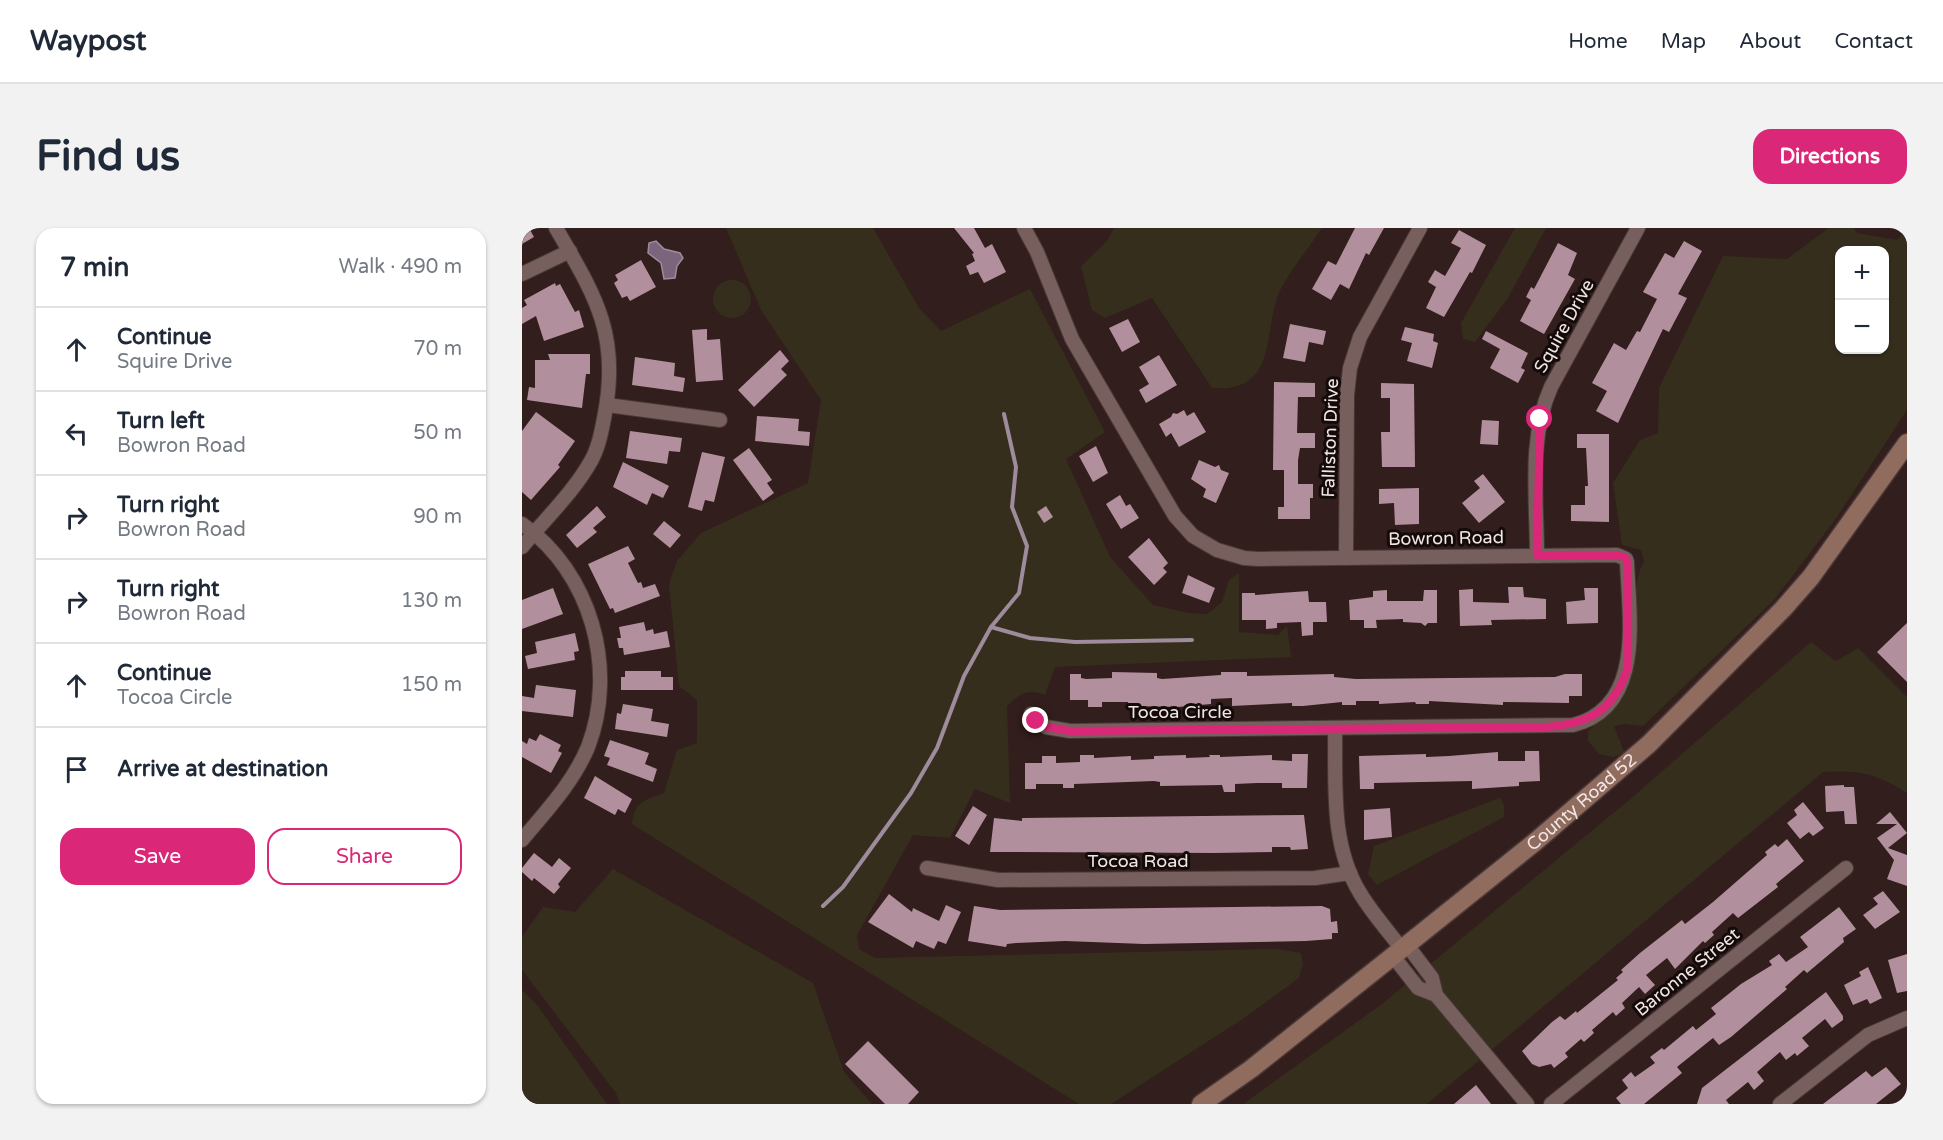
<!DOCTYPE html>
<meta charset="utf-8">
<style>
:root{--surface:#fff;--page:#f2f2f3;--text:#1f2937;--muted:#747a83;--line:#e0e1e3;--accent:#db2777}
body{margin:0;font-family:"Varela Round",sans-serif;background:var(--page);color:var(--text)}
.controls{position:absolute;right:18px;top:18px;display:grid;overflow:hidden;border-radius:12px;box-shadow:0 2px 4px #0004}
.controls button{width:54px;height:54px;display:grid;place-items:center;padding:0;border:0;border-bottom:2px solid var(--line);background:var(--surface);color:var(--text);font:30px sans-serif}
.stop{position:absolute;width:18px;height:18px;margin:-14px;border:4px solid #db2777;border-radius:50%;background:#fff}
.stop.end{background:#db2777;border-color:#fff;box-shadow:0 2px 6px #0008}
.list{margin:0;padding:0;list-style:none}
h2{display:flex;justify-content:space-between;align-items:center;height:78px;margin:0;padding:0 24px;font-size:26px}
h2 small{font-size:20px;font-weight:400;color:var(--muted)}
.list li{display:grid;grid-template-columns:39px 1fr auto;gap:18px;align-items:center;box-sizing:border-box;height:84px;padding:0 24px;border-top:2px solid var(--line)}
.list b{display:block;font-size:22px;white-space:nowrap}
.list p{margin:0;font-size:20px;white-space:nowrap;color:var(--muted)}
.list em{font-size:20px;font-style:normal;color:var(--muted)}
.actions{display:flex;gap:12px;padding:18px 24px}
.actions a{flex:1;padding:14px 0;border:2px solid var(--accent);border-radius:18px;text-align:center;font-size:21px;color:var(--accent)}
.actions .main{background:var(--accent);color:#fff}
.icon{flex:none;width:33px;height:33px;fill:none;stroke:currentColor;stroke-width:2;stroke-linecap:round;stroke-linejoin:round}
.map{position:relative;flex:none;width:1385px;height:876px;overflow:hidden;border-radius:18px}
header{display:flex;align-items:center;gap:36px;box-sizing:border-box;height:84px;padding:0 30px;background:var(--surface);border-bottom:2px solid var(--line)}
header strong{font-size:28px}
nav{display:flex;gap:33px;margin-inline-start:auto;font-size:21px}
.intro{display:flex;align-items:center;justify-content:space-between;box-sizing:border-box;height:144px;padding:0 36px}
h1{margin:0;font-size:42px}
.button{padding:15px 27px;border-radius:18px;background:var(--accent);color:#fff;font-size:21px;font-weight:700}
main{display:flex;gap:36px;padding:0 36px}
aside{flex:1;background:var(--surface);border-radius:18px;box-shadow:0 2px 4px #0004}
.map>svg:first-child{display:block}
.green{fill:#362e1d;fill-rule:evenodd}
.water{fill:#7a657d;stroke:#9e8b9c;stroke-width:1.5}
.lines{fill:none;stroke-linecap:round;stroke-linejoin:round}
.stream{stroke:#9e8b9c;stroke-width:4}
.building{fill:#b28f9d}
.street-casing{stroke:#493838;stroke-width:16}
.secondary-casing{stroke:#493838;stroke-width:21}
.street{stroke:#775f5d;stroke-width:14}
.secondary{stroke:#8f6c5e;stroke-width:18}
.route{stroke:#db2777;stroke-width:8}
.labels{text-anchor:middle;stroke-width:6;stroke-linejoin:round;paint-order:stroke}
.street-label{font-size:18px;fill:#f3e5e4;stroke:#130a0a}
</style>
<header>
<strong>Waypost</strong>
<nav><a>Home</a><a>Map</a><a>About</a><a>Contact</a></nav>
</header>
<div class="intro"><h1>Find us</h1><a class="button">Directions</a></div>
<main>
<aside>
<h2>7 min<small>Walk · 490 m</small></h2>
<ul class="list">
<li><svg class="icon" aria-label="ahead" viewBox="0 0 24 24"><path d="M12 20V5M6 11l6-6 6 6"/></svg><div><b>Continue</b><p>Squire Drive</p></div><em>70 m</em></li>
<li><svg class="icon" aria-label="left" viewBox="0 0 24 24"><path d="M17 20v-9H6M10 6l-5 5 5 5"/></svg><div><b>Turn left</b><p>Bowron Road</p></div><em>50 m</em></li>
<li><svg class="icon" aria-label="right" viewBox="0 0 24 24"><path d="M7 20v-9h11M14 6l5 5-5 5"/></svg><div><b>Turn right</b><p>Bowron Road</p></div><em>90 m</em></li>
<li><svg class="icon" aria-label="right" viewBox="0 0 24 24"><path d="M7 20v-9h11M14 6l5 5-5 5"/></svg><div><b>Turn right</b><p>Bowron Road</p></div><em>130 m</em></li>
<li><svg class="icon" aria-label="ahead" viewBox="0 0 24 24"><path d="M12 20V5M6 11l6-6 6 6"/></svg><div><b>Continue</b><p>Tocoa Circle</p></div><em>150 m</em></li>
<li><svg class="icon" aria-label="arrive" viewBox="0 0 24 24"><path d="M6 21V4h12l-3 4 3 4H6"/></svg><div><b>Arrive at destination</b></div></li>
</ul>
<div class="actions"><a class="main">Save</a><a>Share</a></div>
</aside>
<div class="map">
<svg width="1385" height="876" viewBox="0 0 1385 876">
<rect width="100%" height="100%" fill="#321e1c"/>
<g class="green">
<path d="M 204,0 L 351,0 L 397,80 L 419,103 L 508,61 L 583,204 L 544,231 L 588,329 L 631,377 L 666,385 L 685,386 L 700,374 L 707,352 L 717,345 L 717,404 L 756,407 L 765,398 L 769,429 L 533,439 L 523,467 C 506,460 497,466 485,478 L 488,575 L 453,561 L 428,610 L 391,607 L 335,707 L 337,721 L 353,730 L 755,721 L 779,725 L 781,736 L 777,750 L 722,790 L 589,876 L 557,876 L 110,596 C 112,574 123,572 142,565 L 155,522 L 175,515 L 175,472 L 157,458 L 147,356 L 155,333 L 179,305 L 286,255 L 299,172 L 239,82 Z"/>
<path d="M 592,0 L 800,0 C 787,20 765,46 756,67 C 741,108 755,165 690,160 L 630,70 L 583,90 L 570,82 L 559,38 L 585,13 Z"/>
<polygon points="993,0 1024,0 986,70 953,114 941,111 939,95"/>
<path d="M 1307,0 L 1332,0 L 1335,5 L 1375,12 L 1385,0 L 1385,182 L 1313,292 L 1252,372 L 1121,498 L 1103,496 L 1092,498 L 1102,524 L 1092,529 L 1077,526 L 1066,513 L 1066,503 C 1110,466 1114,439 1114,383 C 1114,364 1113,350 1122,333 L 1119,322 L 1100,317 L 1091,255 L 1118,212 L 1136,205 L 1137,160 L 1201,28 L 1265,31 ZM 1318,22 L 1362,22 L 1362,122 L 1318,122 Z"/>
<circle cx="210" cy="71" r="19"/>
<path d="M 1289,414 L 1314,433 L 1336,420 L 1385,469 L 1385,565 C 1353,545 1338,542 1301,544 L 905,876 L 721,876 L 860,776 L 1107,572 Z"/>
<polygon points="978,570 982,577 982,589 855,657 846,646 852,618"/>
<polygon points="91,641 291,755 322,844 350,876 98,876 94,865 0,742 0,709 21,679 53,684"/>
<polygon points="0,762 15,777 85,876 0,876"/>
</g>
<polygon class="water" points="134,13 142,21 158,25 161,30 155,38 153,50 142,51 139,35 126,25 127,15"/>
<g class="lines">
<g class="stream">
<polyline points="469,399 508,410 553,414 670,412"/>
<polyline points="301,678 321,659 389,565 415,520 442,448 469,399 497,365 505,318 490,279 494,239 482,186"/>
</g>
</g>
<g class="building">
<polygon points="0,0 7,0 12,9 0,16"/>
<polygon points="432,0 452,0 463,20 470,16 484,44 462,55 456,44 448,47 444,38 453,33 450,26 452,25"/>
<polygon points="833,0 862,0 847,27 844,25 827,61 818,56 809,72 790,61 806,33 814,37"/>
<polygon points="937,2 964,17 950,45 948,44 922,89 904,80 914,59 906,54 913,42 923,48 939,20 929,15"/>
<polygon points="1162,13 1180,23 1156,66 1165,70 1147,104 1141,101 1096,195 1074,183 1085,163 1070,155 1092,115 1104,122 1115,103 1118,104 1135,71 1121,64 1143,25 1152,30"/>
<polygon points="1036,15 1055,25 1046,47 1053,51 1022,106 998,93 1009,72 1004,69 1009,59 1012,61"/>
<polygon points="119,32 134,59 108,73 105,68 100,70 92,55 96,52 93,47"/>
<polygon points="33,55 34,58 38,56 53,84 57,82 62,99 22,113 14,88 0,96 0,80 5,77 2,72"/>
<polygon points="606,91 618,114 600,124 587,100"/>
<polygon points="768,96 804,103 801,117 787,114 783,134 761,130"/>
<polygon points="883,99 912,106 911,113 916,115 910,140 885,133 890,115 879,112"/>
<polygon points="185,101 185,112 198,111 201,152 174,154 170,102"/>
<polygon points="964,103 1006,125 999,140 1003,142 996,155 968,140 978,121 960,111"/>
<polygon points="258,122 267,133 259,141 265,147 232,179 216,162"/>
<polygon points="26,126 68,126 68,146 64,146 60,180 5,172 7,159 13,160 13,132 28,132"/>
<polygon points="637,127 655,157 624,175 617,162 627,156 617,139"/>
<polygon points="113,129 153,135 152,148 163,150 161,164 110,157"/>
<polygon points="752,154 793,155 793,169 776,169 775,205 793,205 793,220 778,220 776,232 776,256 791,256 791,270 788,270 788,291 756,291 756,279 762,279 762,242 751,242"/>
<polygon points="859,155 892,156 893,239 860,239 859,204 868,204 868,170 859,170"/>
<polygon points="662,182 665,188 672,184 684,204 657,219 649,205 644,209 637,196 649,189 651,185 655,186"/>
<polygon points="14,184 53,213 36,237 38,239 9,272 0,264 0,203"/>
<polygon points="235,188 277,191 276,203 288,204 287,218 233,213"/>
<polygon points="960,192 977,193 976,217 958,216"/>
<polygon points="108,203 160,210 158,224 147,223 145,236 104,230"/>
<polygon points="1055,206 1087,206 1087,294 1049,293 1049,277 1063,277 1063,258 1066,258 1064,220 1055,220"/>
<polygon points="574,218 586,245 571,254 557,228"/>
<polygon points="227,220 250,252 245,255 252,265 241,273 211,232"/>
<polygon points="180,224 203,229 192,274 183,272 180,283 166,279"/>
<polygon points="677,232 693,239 697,237 699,242 707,245 694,275 681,269 684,261 669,251"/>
<polygon points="101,234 147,258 141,270 130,265 125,277 91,259"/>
<polygon points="961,246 983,274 957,295 940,275 958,260 952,253"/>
<polygon points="897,260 897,296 873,297 872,275 857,276 857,261"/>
<polygon points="598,267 604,278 608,276 617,290 599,301 584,276"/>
<polygon points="75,278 84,289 71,300 75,304 55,320 44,307"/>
<polygon points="524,278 531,289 522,295 515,284"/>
<polygon points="142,293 159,307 148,320 131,306"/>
<polygon points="627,310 646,335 641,340 645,344 632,357 606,329"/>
<polygon points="106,318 113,331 106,335 116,355 119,354 121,360 133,356 138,368 93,385 91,380 88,381 66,336"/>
<polygon points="666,347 693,360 687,375 660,365"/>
<polygon points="986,359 1001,359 1002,369 1024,371 1024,391 969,392 970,397 938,398 937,362 951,361 951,374 987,375"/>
<polygon points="31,360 41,386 0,401 0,372"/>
<polygon points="1062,360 1076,360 1076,395 1045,396 1044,374 1063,372"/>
<polygon points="865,362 865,373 901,373 902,362 915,362 915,395 906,395 903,398 899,395 881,394 881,391 854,392 855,400 842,400 842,392 828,392 827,372 851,369 851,363"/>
<polygon points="786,363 787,374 804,374 805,394 791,394 791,407 780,408 779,394 755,395 755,400 744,401 744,392 720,392 720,365 733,365 733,367"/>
<polygon points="122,394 124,403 131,401 132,406 145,403 148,419 102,427 101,420 97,420 95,410 99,410 97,399"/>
<polygon points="1385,395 1385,454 1355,424"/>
<polygon points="53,405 57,423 52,424 53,432 6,441 3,428 15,425 13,414"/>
<polygon points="103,443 139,443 139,449 151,449 151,462 99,462 99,449 103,449"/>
<polygon points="590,444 635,445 635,450 640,451 699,447 699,444 725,444 725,448 812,446 812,449 834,451 1033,449 1043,446 1060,446 1060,468 1047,468 1047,475 981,474 981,477 907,473 907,476 894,476 893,474 857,476 857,473 834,473 834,477 820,477 820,474 781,478 770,478 770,475 710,478 710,470 689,471 689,476 656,479 606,478 606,474 580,474 580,479 566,479 566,472 548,472 548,446 559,446 559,450 564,451 590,450"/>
<polygon points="14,457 54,462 51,489 0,483 0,468 12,470"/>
<polygon points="101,476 131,481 129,493 147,496 145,509 93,501 95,485 99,486"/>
<polygon points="18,506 39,517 36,523 40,525 29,545 0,529 0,513 5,516 7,510 14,513"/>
<polygon points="88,512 127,525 123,536 135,541 131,554 85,537 88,530 82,528"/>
<polygon points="1003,523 1017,523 1018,553 997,554 997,558 950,561 950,553 852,555 852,561 838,561 837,528 904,526 904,529 927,528 976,524 976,533 1003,533"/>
<polygon points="770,526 786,526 785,560 760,560 760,555 735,555 713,556 713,564 702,564 700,557 638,558 638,554 632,553 552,556 552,560 541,560 541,556 514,556 514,561 503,561 503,535 520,535 520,528 534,528 534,535 558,534 558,527 572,527 572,530 609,528 609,532 632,531 632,528 664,527 664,530 688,529 687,527 698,527 698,529 750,527 750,532 770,533"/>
<polygon points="73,548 110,571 103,585 96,581 93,587 62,570"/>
<polygon points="1322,557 1322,559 1332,559 1335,596 1323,596 1322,583 1304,584 1303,558"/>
<polygon points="1281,574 1302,600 1291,608 1287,604 1278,611 1265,595 1275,587 1272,582"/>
<polygon points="451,578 465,587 447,617 433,608"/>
<polygon points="868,580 870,609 842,612 842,582"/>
<polygon points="1368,584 1385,605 1366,620 1385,627 1385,658 1365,651 1372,632 1355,610 1375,596 1354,596"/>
<polygon points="782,587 786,621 769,622 768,619 750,619 750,624 693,625 468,624 472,590 500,593 500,590"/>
<polygon points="1265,611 1282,633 1254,656 1256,659 1216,690 1211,685 1190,704 1192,707 1183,715 1181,713 1153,741 1145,730 1124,747 1133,757 1123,766 1117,759 1100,775 1103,780 1094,788 1091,784 1070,802 1072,805 1062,814 1059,811 1043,825 1046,829 1032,840 1029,836 1017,839 1010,836 1000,823 1030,794 1038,788 1043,792 1054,783 1055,785 1096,752 1094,750 1101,744 1099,742 1118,725 1160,692 1163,696 1191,674 1245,627 1243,624 1253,616 1256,619"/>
<polygon points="12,625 30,639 37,630 49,640 36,656 38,659 32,666 12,650 10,653 0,644 0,640"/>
<polygon points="1361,663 1378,684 1353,701 1341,687 1356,676 1351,670"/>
<polygon points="367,666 390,684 391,680 417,693 424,677 439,684 424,716 416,713 412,721 394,713 391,720 346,694"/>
<polygon points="452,678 478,682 800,678 808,681 809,694 815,693 816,705 810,705 810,711 784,713 622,716 543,713 494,715 485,716 484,719 446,713"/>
<polygon points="1317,679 1334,701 1321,710 1322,714 1285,745 1282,742 1263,759 1265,761 1209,809 1197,817 1191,810 1155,839 1160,845 1122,876 1099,876 1094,870 1106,860 1100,852 1109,844 1113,849 1133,835 1128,829 1140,820 1142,822 1171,798 1174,802 1194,786 1189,780 1219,756 1250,737 1247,733 1257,726 1264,734 1286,719 1278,709"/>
<polygon points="1385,726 1385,763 1375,765 1366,732"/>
<polygon points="1346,739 1360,770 1348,776 1345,771 1331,777 1322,757 1339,748 1337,744"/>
<polygon points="1304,764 1321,788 1321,792 1310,800 1303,791 1280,810 1287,818 1275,828 1273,825 1264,832 1258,824 1235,844 1242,853 1232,862 1226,854 1204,872 1207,876 1175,876 1180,860"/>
<polygon points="346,813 397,864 386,876 363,876 323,836"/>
<polygon points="1364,839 1379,856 1354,876 1301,876 1344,843 1350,849"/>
<polygon points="954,857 969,876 932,876"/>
</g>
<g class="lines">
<defs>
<g id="street">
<path d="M 502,0 L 515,24 L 550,111 L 653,288 L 671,308 L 695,322 L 722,330 L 736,331 L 1095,327 L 1104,331 L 1105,334 C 1107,390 1123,479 1051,497 L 548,503 L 524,499 L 509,486"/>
<polyline points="0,46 48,23"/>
<polyline points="85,177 198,192"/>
<path d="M 0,296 C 69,344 96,441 66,519 C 51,555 24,583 0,612"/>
<path d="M 0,319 C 23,291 51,265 69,233 C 77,219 80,201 83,185 C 98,105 72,66 34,0"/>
<path d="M 1015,328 C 1015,272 1006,210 1029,159 L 1116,0"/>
<polyline points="824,330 825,167 828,140 838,109 898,0"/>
<path d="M 813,502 C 814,557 808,616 838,665 C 850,685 866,703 880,721"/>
<polyline points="405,640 476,652 793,650 828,645"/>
<polyline points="885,717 910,750 914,767"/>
<polyline points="871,728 896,760 914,767 1005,876"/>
<polyline points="1029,876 1324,640"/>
<polyline points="1258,876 1346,807 1385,790"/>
</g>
<g id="secondary">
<path id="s1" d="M 679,876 L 729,841 L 871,728 L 1013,614 L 1127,516 L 1261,381 L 1289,349 L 1385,215"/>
</g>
</defs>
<use href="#street" class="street-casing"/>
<use href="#secondary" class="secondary-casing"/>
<use href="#street" class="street"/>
<use href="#secondary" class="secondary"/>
</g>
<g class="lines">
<path class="route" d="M 514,493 L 524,499 L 548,503 L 1024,499 C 1065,496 1091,484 1105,442 L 1105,334 L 1104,330 L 1095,327 L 1015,327 L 1018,191"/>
</g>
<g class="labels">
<g class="street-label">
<text transform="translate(1042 98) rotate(-61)" y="6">Squire Drive</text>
<text transform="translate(808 210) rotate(-88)" y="6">Falliston Drive</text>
<text transform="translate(924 310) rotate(-1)" y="6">Bowron Road</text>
<text x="658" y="490">Tocoa Circle</text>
<text dy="6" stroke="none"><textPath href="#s1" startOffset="486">County Road 52</textPath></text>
<text x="616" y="639">Tocoa Road</text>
<text transform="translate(1165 744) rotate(-39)" y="6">Baronne Street</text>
</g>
</g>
</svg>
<div class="controls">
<button>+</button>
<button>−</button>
</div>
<div class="stop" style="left:1018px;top:191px"></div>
<div class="stop end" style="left:514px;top:493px"></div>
</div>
</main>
